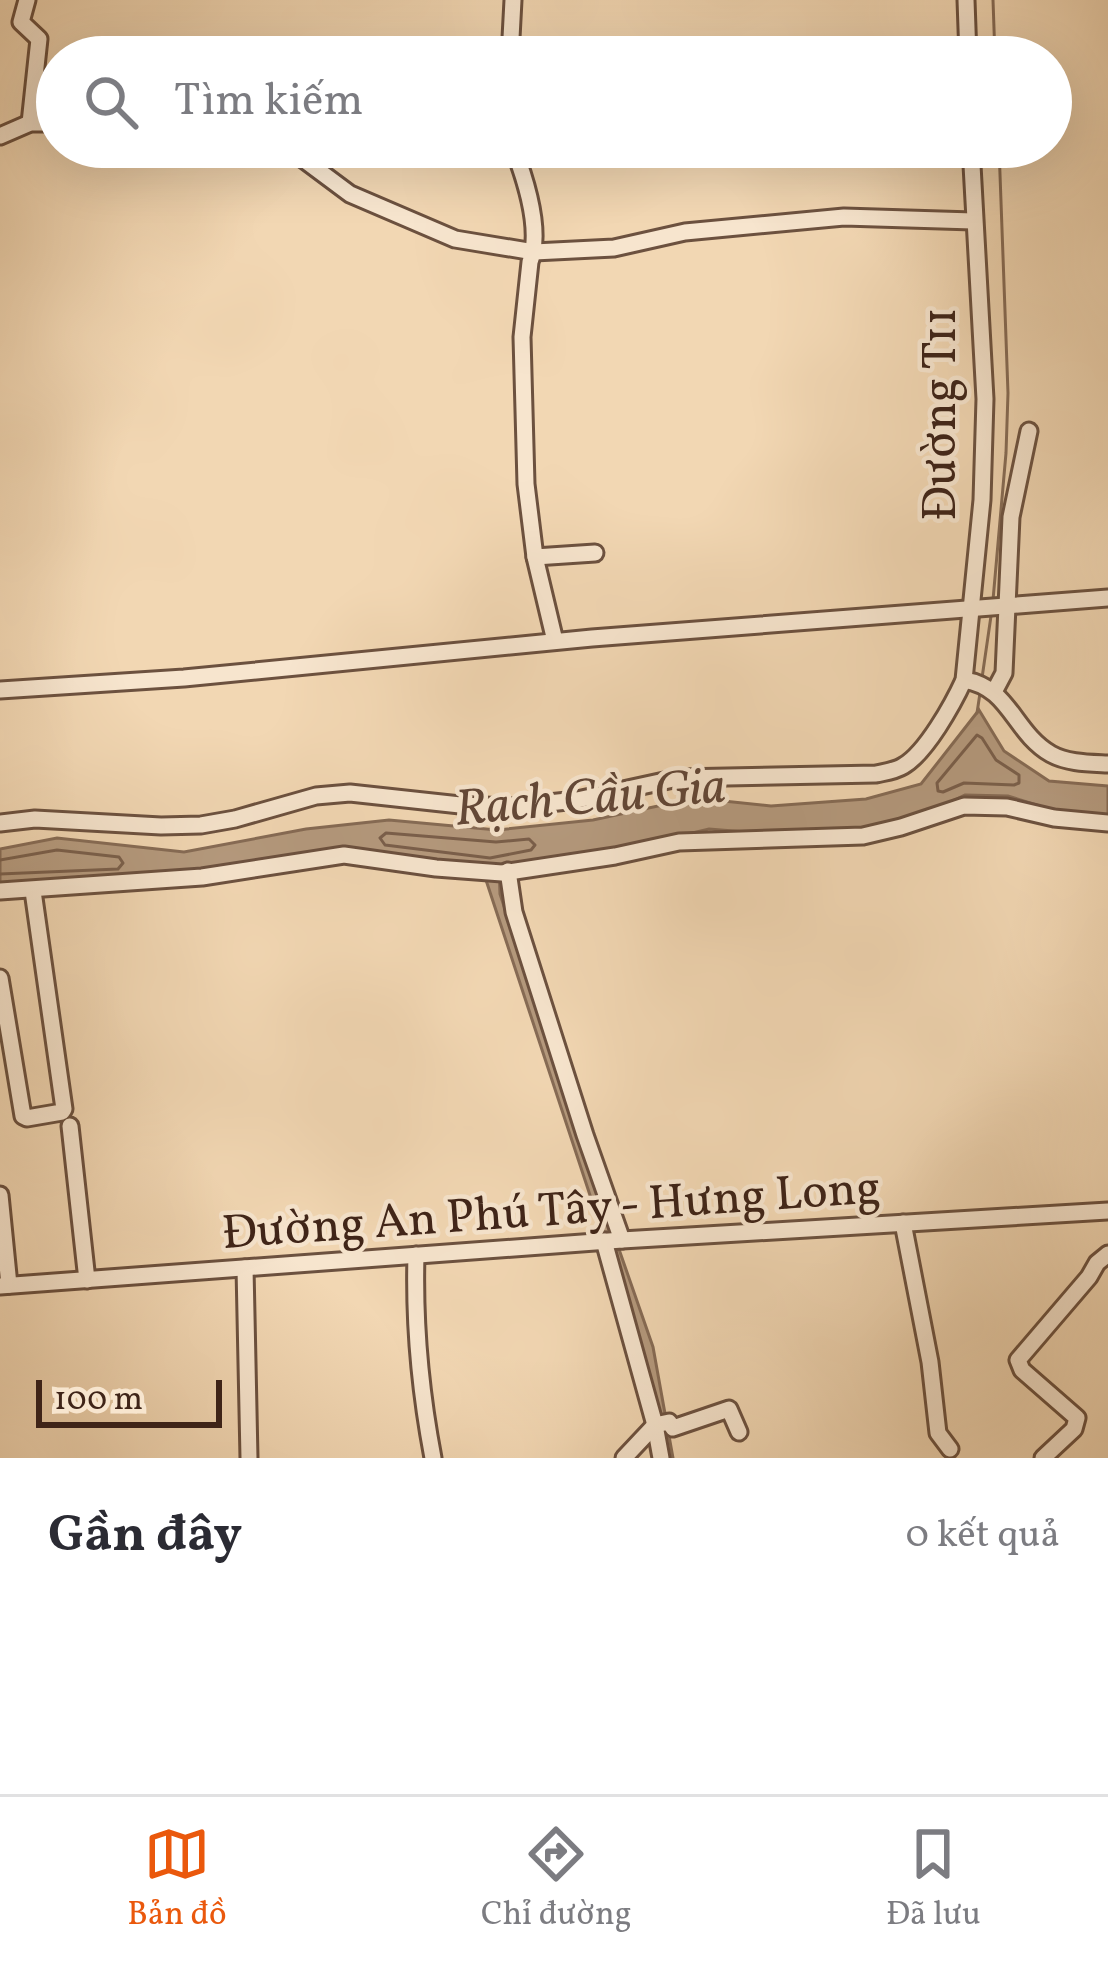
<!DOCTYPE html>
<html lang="vi">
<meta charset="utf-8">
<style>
:root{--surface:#fff;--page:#f7f7f7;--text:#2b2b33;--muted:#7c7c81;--line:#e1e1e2;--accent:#ea580c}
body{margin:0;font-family:Vollkorn,serif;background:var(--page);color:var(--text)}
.scale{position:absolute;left:36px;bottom:30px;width:186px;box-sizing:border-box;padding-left:12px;border:6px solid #3f2418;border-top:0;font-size:33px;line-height:42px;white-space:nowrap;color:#3f2418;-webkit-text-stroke:9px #f7e5ce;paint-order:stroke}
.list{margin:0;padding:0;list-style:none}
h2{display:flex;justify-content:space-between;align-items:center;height:156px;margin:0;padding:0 48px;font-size:51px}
h2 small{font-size:39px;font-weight:400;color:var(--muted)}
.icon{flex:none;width:66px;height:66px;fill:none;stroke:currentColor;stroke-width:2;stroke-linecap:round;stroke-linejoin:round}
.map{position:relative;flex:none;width:1108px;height:1458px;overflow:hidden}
.search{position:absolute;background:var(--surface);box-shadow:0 12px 48px #0002;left:36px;right:36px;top:36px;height:132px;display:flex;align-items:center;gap:30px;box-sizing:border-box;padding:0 42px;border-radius:66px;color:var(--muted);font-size:45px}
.sheet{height:336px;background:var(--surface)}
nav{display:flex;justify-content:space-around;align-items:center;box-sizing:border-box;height:168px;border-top:3px solid var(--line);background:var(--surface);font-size:33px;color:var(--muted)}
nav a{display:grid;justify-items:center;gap:6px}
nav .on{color:var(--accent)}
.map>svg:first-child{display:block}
.water{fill:#b59a7e;stroke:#866b55;stroke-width:3}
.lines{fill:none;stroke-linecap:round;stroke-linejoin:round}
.shore{stroke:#7a5f4b;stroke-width:3}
.stream{stroke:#866b55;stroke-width:3}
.minor-casing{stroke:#6c513f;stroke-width:21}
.minor{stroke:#f7e5ce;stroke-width:15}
.labels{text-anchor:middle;stroke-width:9;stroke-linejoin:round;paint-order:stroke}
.street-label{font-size:48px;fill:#3f2418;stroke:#f7e5ce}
.water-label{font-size:51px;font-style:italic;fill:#624737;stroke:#f7e5ce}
</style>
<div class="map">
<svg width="1108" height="1458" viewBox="0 0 1108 1458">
<rect width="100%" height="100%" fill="#f2d7b3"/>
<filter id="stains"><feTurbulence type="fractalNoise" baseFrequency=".00167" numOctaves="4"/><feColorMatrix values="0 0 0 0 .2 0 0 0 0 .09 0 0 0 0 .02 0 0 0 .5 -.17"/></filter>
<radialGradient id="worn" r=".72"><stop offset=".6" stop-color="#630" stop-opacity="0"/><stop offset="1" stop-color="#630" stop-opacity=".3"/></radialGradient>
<polygon class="water" points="979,710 1004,751 1049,781 1108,786 1108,818 1072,816 1008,796 965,795 909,822 864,830 795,836 709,829 613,852 499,867 500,894 574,1120 653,1347 673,1458 665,1458 618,1280 482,868 335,851 182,876 0,886 0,849 57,838 184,852 306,829 389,820 497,830 593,820 695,798 771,806 866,799 921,784"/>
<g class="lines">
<g class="shore">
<polygon points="977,735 982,738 996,760 1019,775 1019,783 1014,785 964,783 943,792 938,791 937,783"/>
<polygon points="386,833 496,842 529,839 535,845 531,850 490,858 385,845 380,838"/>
<polyline points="0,860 57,850 119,857 123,863 118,869 0,874"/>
</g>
<g class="stream">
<polyline points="993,0 995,57"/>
<polyline points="993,600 1006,453 1008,393 999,147"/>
<polyline points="982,678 991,616"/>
<polyline points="977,713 980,693"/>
</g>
<defs>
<g id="minor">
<polyline points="27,0 21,22 39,39 30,123"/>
<polyline points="966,0 968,57"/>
<polyline points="510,57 513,0"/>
<polyline points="0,136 30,123 57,123"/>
<polyline points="265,147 299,156 350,194 455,239 534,252 614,248 685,232 844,217 973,221"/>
<path d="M 513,147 C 525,178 542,230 530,262 L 522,337 L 526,484 L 535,557 L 555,641"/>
<polyline points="535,557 595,553"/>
<path d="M 964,680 C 1010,687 1013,732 1051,754 C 1067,763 1089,763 1108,764"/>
<polyline points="0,690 184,678 592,638 1108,598"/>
<polyline points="995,690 1004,673 1011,517 1029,431"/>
<path d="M 0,823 L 35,819 L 161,826 L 201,825 L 235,819 L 316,796 L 350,793 L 460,805 L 510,807 L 577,800 L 678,778 L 876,774 C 885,772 895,771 903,766 C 926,753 953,704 964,680 L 982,500 L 985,399 L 971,147"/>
<polyline points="508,871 514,912 585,1135 622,1240"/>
<polyline points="0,891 202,877 344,855 436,868 502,873 615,856 679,842 863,836 901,827 964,806 1007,807 1054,818 1108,823"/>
<polyline points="0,978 23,1116 27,1118 62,1112 64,1109 33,891"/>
<polyline points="70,1126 87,1280"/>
<polyline points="0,1195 9,1285"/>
<polyline points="903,1223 930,1362 938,1433 950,1449"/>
<polyline points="604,1241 655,1425 661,1458"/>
<path d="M 416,1255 C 414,1324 420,1390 433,1458"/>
<polyline points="245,1268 249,1458"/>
<polyline points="0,1286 622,1240 1108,1211"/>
<polyline points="624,1458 655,1425 669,1422 673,1428 729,1409 739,1432"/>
<polyline points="1043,1458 1074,1429 1077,1418 1022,1370 1018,1360 1089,1277 1097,1263 1108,1254"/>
</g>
</defs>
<use href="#minor" class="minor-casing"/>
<use href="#minor" class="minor"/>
</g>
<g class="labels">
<g class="street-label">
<text transform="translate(938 414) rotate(-90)" y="17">Đường T11</text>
<text transform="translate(551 1208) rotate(-4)" y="17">Đường An Phú Tây - Hưng Long</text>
</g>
<g class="water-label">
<text transform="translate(590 795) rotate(-5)" y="18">Rạch Cầu Gia</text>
</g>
</g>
<rect width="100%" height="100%" filter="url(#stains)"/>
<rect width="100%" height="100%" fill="url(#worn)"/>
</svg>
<div class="scale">100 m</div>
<div class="search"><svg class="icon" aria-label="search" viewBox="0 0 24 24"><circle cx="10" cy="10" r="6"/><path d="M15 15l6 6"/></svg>Tìm kiếm</div>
</div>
<section class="sheet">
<h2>Gần đây<small>0 kết quả</small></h2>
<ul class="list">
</ul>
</section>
<nav>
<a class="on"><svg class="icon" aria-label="map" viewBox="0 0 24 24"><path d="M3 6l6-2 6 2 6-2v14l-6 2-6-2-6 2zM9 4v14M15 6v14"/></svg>Bản đồ</a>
<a><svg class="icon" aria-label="directions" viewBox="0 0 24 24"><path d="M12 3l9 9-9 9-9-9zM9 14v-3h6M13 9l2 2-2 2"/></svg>Chỉ đường</a>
<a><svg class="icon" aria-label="saved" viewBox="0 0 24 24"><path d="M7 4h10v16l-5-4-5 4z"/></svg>Đã lưu</a>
</nav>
